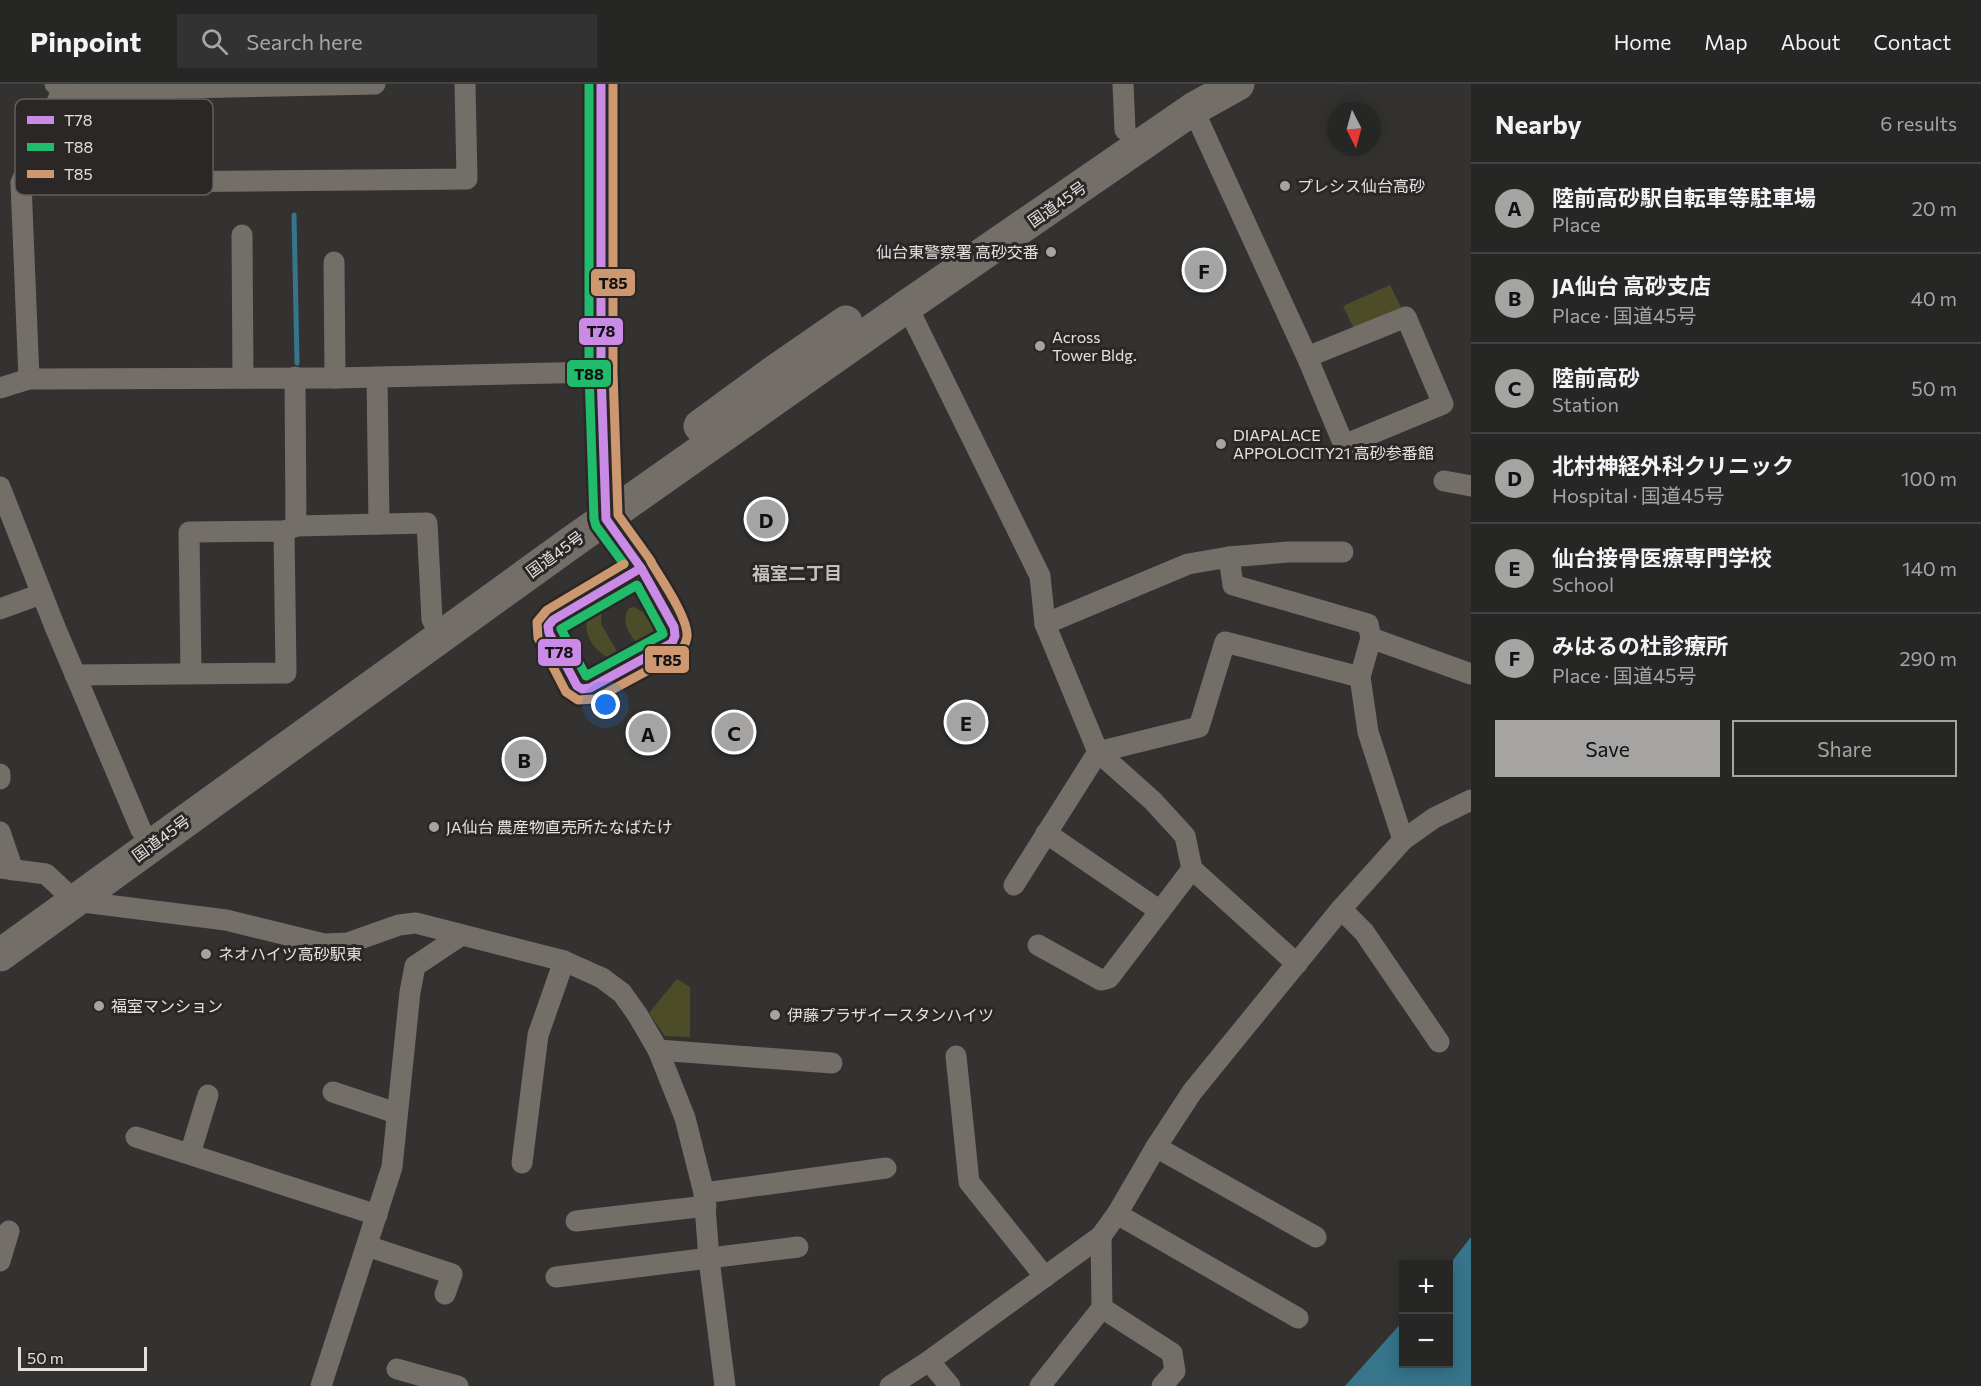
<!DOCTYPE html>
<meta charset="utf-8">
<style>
:root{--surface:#262625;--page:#323232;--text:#f1f3f6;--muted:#a4a5a7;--line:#424342;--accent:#a5a4a3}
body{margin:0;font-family:Commissioner,"Noto Sans JP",sans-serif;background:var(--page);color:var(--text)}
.controls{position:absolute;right:18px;bottom:18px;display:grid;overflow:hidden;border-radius:0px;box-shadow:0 3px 15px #0003}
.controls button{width:54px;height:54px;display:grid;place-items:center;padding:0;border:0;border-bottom:2px solid var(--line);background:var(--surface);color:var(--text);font:30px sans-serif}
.compass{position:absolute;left:1327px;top:18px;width:54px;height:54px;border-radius:50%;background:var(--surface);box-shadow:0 3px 15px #0003;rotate:174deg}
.scale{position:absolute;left:18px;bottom:15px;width:129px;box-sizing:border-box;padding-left:6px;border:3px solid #e3e1e0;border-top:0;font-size:16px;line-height:21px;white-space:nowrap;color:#e3e1e0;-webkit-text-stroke:4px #2a2726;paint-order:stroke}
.you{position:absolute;left:606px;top:621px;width:21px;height:21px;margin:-15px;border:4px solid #fff;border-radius:50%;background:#1a73e8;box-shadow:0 0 0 9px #1a73e833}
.badge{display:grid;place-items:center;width:39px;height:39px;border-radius:50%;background:var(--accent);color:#111;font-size:20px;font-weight:700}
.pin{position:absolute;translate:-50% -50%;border:3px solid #fff;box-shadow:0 2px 6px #0006}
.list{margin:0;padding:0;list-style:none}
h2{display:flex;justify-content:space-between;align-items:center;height:78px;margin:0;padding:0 24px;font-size:26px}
h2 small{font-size:20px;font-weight:400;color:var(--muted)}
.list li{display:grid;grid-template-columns:39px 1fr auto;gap:18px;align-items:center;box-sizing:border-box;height:90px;padding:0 24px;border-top:2px solid var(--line)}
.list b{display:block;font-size:22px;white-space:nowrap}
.list p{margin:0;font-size:20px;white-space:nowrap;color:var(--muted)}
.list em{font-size:20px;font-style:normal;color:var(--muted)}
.actions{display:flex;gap:12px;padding:18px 24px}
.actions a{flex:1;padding:14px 0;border:2px solid var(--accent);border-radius:0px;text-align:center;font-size:21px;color:var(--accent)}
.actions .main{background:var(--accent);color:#111}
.icon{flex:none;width:33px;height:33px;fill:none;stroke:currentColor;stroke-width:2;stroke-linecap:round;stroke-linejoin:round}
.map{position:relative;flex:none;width:1471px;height:1302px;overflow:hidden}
header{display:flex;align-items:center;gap:36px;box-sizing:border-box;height:84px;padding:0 30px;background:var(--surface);border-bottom:2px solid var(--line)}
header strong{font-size:28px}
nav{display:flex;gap:33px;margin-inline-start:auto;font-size:21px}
.search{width:420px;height:54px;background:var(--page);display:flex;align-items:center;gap:15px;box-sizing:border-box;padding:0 21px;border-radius:0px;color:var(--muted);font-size:22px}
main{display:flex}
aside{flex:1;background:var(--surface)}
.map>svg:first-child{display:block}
.green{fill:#4c4d28}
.water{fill:#36758a}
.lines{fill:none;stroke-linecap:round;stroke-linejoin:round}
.stream{stroke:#36758a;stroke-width:5}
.minor{stroke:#746e69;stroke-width:21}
.tertiary{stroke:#746e69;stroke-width:26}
.trunk{stroke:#736e68;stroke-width:33}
.bus-1-casing{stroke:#2a2726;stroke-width:14}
.bus-2-casing{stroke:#2a2726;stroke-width:14}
.bus-3-casing{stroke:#2a2726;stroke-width:14}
.bus-1{stroke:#ca8be6;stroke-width:9}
.bus-2{stroke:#20bc6c;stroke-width:9}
.bus-3{stroke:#cd976f;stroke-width:9}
.poi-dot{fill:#a5a4a3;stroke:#2a2726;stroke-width:2}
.labels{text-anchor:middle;stroke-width:6;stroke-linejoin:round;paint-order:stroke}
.poi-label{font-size:16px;fill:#e3e1e0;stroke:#2a2726;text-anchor:start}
.street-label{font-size:16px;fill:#e3e1e0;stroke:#2a2726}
.neighbourhood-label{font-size:18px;font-weight:bold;fill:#c6c1c0;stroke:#2a2726}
.key{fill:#2a2726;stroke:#625f5e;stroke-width:1.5}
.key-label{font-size:16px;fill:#e3e1e0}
.line-badge{stroke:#2a2726;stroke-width:2}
.pale-badge-label{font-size:16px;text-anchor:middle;font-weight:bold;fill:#111}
</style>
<header>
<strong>Pinpoint</strong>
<div class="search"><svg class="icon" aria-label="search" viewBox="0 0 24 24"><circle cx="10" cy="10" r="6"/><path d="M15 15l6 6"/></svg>Search here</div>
<nav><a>Home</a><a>Map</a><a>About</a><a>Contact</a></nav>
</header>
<main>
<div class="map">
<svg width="1471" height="1302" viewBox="0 0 1471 1302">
<rect width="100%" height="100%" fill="#333231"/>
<g class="green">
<polygon points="1390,201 1403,227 1355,247 1343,222"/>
<path d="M 598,522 L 602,524 L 601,540 L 622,576 C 598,579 570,539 598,522 Z"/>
<path d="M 634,523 L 643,528 L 656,548 L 653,559 L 650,561 L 640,562 C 630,553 620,536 629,524 Z"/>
<polygon points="677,895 690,903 690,953 665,952 649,929"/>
</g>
<polygon class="water" points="1471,1153 1471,1302 1345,1302 1403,1237 1404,1280 1448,1280 1449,1181"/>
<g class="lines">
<polyline class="stream" points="294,131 297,279"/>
<g class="minor">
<polyline points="55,0 80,6 375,0"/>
<polyline points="1123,0 1125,46"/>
<polyline points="1193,25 1307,273 1344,361 1443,320 1406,233 1307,273"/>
<polyline points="21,99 467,95 465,0"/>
<polyline points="242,151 243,294"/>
<polyline points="334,178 335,294"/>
<polyline points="907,222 1040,492 1045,540 1098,668 1153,717 1185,752 1192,785 1297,880"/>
<polyline points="377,293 379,440"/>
<polyline points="29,295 21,99 65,0"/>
<polyline points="0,304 29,295 335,294 601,288"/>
<polyline points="1444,397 1471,402"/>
<polyline points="0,403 55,543 141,746"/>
<polyline points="606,435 641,484 674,543 675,552 672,559 590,604 582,605 577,602 549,549 548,542 553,536 641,484"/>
<polyline points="296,442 427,439 432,536"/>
<polyline points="285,447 296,442 295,293"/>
<polyline points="1229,473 1233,501 1368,540 1371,554"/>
<polyline points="0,525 41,510"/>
<polyline points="1045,540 1188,480 1229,473 1288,468 1343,468"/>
<polyline points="75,591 286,589 284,447 189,448 191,590"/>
<polyline points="0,690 0,695"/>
<polyline points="0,748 13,786"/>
<polyline points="1046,749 1160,827"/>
<polyline points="1403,756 1368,648 1360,593 1371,554 1471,590"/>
<polyline points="0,784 46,790 75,817 226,836 324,860 348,859 399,841 416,839 564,877 602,894 622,909 637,930 658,966 685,1034 704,1109 709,1175 725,1302"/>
<polyline points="1014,801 1098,668 1199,643 1225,558 1360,593"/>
<polyline points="1341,825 1364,848 1439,958"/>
<polyline points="1038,861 1101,896 1109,894 1192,785"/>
<polyline points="658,966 832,979"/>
<polyline points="956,972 969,1098 1045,1193"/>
<polyline points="333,1008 396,1029"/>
<polyline points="136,1053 377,1131"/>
<polyline points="1156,1063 1316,1153"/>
<polyline points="190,1070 208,1011"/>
<polyline points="522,1079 538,951 564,877"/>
<polyline points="704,1109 886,1084"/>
<polyline points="1117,1130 1298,1234"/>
<polyline points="576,1137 706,1122"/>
<polyline points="367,1162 452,1190 445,1210"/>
<polyline points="0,1177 9,1147"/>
<polyline points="556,1193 798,1163"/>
<polyline points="1102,1224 1172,1269 1175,1287 1162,1302"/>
<polyline points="929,1277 950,1302"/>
<polyline points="397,1285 458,1302"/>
<polyline points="321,1302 392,1083 410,908 415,882 460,852"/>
<polyline points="890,1302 929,1277 1101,1152 1117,1130 1156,1063 1192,1008 1341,825 1403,756 1434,734 1471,716"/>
<polyline points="1040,1302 1102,1224 1101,1152"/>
</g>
<polyline class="tertiary" points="601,0 601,288 606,435"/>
<g class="trunk">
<polyline points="700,342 778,285 846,238"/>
<polyline points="0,871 572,458 907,222 1193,25 1238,0"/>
</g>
<defs>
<g id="bus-1">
<polyline points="601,0 601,288 606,435 641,484"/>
<polygon points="641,484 674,543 675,552 672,559 590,604 582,605 577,602 549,549 548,542 553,536"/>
</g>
<g id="bus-2">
<polyline points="589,0 589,288 594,435 596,442 624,480"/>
<polygon points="637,501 662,547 663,550 586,592 561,545"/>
</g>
<g id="bus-3">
<polyline points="613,0 613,288 618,431 651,477"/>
<path d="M 624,480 L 547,526 L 537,538 L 538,554 L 566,608 L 578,616 L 595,615 L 678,570 C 683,565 686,559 687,553 C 689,535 661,495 651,478"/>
</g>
</defs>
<use href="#bus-1" class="bus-1-casing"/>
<use href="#bus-2" class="bus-2-casing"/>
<use href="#bus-3" class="bus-3-casing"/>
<use href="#bus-1" class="bus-1"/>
<use href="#bus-2" class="bus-2"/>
<use href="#bus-3" class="bus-3"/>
</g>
<g class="poi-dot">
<circle cx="1285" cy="102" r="6"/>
<circle cx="1051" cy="168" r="6"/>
<circle cx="1040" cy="262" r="6"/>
<circle cx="1221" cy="360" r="6"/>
<circle cx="434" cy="743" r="6"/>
<circle cx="206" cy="870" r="6"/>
<circle cx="99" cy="922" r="6"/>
<circle cx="775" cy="931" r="6"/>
</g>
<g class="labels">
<g class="poi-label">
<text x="1297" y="108">プレシス仙台高砂</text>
<text x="1039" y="174" text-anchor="end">仙台東警察署 高砂交番</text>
<text x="1052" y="259">Across<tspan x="1052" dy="18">Tower Bldg.</tspan></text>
<text x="1233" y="357">DIAPALACE<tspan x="1233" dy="18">APPOLOCITY21 高砂参番館</tspan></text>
<text x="446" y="749">JA仙台 農産物直売所たなばたけ</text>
<text x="218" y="876">ネオハイツ高砂駅東</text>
<text x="111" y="928">福室マンション</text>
<text x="787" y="937">伊藤プラザイースタンハイツ</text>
</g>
<g class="street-label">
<text transform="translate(1057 120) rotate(-35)" y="6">国道45号</text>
<text transform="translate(555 470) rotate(-36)" y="6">国道45号</text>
<text transform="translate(161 754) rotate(-36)" y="6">国道45号</text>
</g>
<g class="neighbourhood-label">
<text x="797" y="496">福室二丁目</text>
</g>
</g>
<rect x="15" y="15" width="198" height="96" rx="9" class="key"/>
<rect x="27" y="32" width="27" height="8" fill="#ca8be6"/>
<rect x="27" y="59" width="27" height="8" fill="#20bc6c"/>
<rect x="27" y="86" width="27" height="8" fill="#cd976f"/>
<g class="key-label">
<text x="64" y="42">T78</text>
<text x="64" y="69">T88</text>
<text x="64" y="96">T85</text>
</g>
<g class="line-badge">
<rect x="590" y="184" width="46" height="29" rx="6" fill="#cd976f"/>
<rect x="578" y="233" width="46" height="29" rx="6" fill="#ca8be6"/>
<rect x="566" y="275" width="46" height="29" rx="6" fill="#20bc6c"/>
<rect x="537" y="554" width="45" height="29" rx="6" fill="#ca8be6"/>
<rect x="644" y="561" width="46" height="29" rx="6" fill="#cd976f"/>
</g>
<g class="pale-badge-label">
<text x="613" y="205">T85</text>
<text x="601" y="253">T78</text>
<text x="589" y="296">T88</text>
<text x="559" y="574">T78</text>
<text x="667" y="582">T85</text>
</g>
</svg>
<div class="controls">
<button>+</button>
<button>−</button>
</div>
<svg class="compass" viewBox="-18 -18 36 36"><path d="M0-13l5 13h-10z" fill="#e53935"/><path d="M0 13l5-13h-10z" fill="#a4a5a7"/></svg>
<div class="scale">50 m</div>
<div class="you"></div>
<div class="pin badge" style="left:648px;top:649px">A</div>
<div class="pin badge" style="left:524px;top:675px">B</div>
<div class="pin badge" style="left:734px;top:648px">C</div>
<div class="pin badge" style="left:766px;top:435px">D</div>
<div class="pin badge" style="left:966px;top:638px">E</div>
<div class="pin badge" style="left:1204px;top:186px">F</div>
</div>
<aside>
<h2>Nearby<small>6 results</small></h2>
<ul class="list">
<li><span class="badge">A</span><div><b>陸前高砂駅自転車等駐車場</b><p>Place</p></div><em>20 m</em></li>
<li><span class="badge">B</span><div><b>JA仙台 高砂支店</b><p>Place · 国道45号</p></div><em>40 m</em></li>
<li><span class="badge">C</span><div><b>陸前高砂</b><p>Station</p></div><em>50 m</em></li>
<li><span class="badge">D</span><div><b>北村神経外科クリニック</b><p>Hospital · 国道45号</p></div><em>100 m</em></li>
<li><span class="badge">E</span><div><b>仙台接骨医療専門学校</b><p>School</p></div><em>140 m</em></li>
<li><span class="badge">F</span><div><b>みはるの杜診療所</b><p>Place · 国道45号</p></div><em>290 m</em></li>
</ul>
<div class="actions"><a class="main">Save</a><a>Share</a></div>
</aside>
</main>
